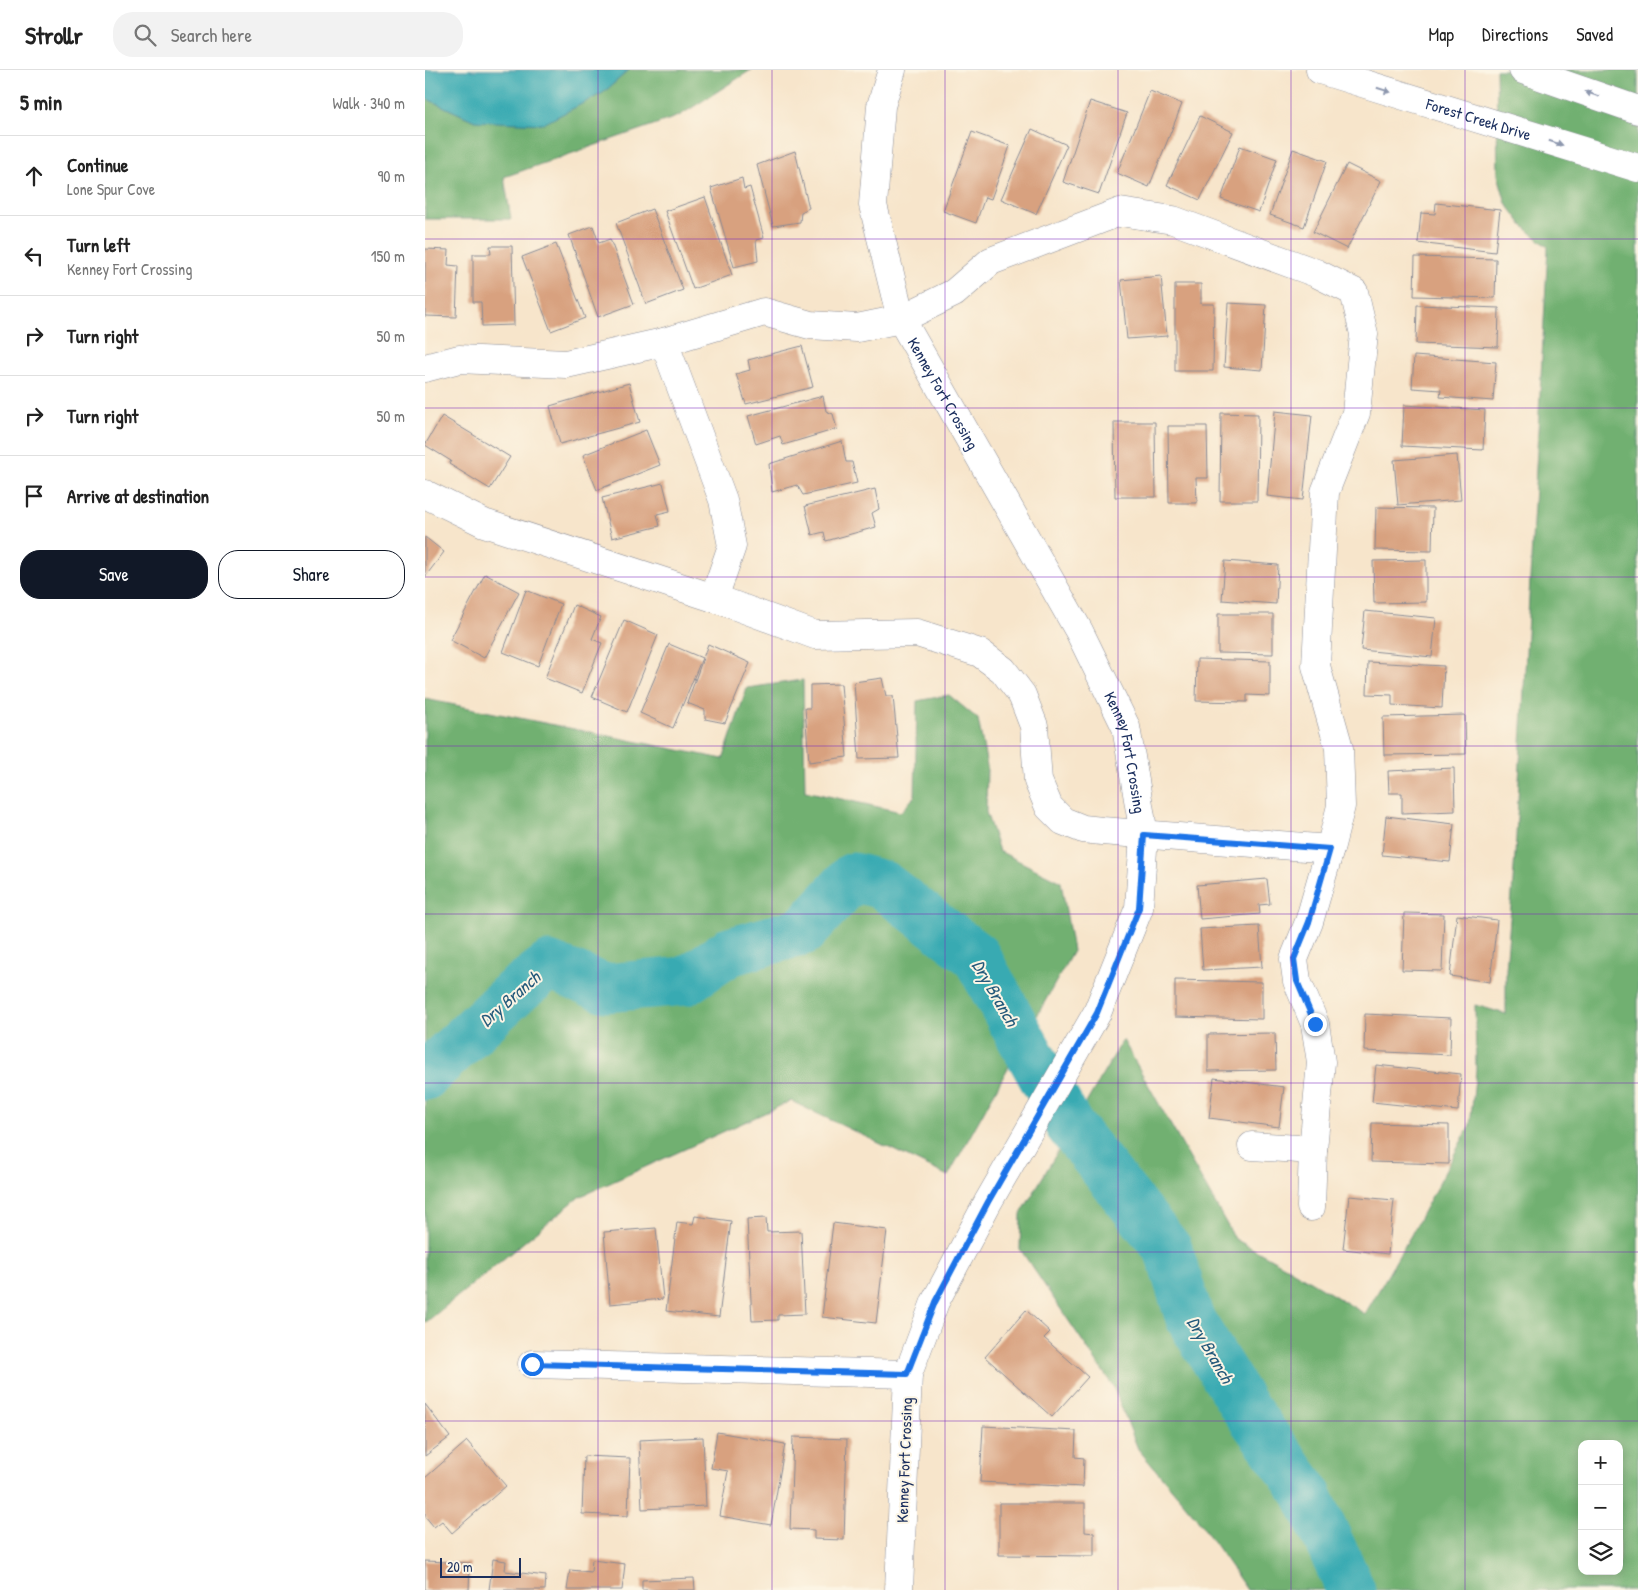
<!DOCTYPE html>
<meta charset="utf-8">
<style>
:root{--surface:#fff;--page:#f2f2f2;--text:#222;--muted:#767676;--line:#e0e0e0;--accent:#111827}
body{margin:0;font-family:"Patrick Hand",sans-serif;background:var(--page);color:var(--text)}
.controls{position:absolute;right:15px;bottom:15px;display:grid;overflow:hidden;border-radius:10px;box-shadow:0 2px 12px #0003}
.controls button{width:45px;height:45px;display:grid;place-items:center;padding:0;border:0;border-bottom:1px solid var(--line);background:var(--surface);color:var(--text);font:25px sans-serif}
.scale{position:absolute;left:15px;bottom:12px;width:81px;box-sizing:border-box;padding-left:5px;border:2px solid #1b2f5e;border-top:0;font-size:14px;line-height:18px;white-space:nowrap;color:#1b2f5e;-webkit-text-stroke:4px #fcf5e5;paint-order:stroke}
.stop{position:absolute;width:15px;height:15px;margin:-11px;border:4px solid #1a73e8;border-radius:50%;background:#fff}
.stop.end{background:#1a73e8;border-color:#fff;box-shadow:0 1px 5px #0008}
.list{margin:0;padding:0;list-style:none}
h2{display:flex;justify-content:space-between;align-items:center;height:65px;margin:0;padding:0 20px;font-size:21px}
h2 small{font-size:16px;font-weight:400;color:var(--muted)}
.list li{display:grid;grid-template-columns:32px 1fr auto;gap:15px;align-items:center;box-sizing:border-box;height:80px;padding:0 20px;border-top:1px solid var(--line)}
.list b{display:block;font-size:19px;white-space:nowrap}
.list p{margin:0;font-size:16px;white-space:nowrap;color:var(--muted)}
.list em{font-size:16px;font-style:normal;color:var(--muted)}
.actions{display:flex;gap:10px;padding:15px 20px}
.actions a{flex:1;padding:11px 0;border:1px solid var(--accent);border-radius:20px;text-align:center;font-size:18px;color:var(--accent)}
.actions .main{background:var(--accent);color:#fff}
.icon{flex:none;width:28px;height:28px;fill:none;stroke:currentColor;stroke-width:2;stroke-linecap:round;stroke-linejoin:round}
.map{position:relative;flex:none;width:1213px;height:1520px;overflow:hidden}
header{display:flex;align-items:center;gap:30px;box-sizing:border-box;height:70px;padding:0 25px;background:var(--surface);border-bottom:1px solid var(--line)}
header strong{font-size:24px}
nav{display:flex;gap:28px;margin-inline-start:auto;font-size:18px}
.search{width:350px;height:45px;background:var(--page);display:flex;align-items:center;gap:12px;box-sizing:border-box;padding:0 18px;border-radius:20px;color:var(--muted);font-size:19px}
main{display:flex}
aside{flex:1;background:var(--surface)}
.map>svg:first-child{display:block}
.forest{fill:#71b071;stroke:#467068;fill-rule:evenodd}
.water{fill:#38aab2;stroke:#2a6c88}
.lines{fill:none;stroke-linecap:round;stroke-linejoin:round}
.river{stroke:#38aab2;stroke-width:49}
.building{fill:#d8a17f}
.minor-casing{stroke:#898a94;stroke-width:29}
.minor{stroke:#fff;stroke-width:28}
.oneway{fill:#8d97ae}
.route{stroke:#1a73e8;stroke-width:6}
.grid{fill:none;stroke:#7b2cbf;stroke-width:1;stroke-opacity:0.55}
.labels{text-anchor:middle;stroke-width:4;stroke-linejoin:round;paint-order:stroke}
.street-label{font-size:16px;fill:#1b2f5e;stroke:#fcf5e5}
.water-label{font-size:18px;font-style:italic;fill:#255a7b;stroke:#fcf5e5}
</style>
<header>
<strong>Strollr</strong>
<div class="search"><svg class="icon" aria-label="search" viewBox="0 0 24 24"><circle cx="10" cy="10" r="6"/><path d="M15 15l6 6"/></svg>Search here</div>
<nav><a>Map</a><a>Directions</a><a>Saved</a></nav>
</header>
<main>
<aside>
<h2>5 min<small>Walk · 340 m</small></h2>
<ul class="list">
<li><svg class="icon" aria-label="ahead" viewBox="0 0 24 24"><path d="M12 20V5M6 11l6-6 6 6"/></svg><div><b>Continue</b><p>Lone Spur Cove</p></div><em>90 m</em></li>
<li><svg class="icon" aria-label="left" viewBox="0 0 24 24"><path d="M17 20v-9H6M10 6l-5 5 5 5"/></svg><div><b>Turn left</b><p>Kenney Fort Crossing</p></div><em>150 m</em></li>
<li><svg class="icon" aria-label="right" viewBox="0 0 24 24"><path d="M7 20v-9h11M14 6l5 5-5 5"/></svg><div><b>Turn right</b></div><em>50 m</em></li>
<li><svg class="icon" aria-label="right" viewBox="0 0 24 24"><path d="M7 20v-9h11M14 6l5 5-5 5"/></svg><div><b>Turn right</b></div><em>50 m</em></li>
<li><svg class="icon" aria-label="arrive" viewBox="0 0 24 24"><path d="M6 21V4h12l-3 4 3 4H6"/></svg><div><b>Arrive at destination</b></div></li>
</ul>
<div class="actions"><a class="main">Save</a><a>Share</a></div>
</aside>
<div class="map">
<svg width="1213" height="1520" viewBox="0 0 1213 1520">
<rect width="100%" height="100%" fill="#fcf5e5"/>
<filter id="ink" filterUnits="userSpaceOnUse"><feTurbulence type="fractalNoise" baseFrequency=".02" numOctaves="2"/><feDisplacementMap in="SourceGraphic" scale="10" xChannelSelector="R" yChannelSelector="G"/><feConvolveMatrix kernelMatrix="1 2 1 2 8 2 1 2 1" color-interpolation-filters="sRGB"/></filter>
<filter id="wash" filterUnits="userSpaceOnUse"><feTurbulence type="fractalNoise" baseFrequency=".0096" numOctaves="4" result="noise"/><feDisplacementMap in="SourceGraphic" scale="20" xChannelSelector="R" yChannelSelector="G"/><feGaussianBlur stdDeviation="1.12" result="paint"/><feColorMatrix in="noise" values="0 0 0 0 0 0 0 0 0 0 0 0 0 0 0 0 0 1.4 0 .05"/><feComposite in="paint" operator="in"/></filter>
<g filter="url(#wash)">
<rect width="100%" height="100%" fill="#f7e5cb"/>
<g class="forest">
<polygon points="204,0 326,0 254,46 79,107 86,149 0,149 0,28 50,51 178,23"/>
<path d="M 1071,0 L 1213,0 L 1213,1520 L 822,1520 L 771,1447 L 713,1379 L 688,1316 L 595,1179 L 596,1144 L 698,970 L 810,1169 L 865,1199 L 940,1244 L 986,1165 L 1045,1055 L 1051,1000 L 1050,935 L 1081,944 L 1081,900 L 1090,785 L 1123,177 L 1098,156 L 1081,133 L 1073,105 ZM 1157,1374 L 1194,1374 L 1194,1501 L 1157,1501 Z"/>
<polygon points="378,610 380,721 476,742 490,726 492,631 524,625 553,649 562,696 561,742 574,781 636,812 648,881 523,1106 366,1031 154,1127 0,1253 0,629 298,689 322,618"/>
</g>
<polygon class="water" points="0,0 204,0 178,23 118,54 50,51 0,28"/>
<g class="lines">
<polyline class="river" points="0,1006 90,922 124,896 180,918 261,911 304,882 378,861 428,807 458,815 551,886 644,1055 743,1179 765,1249 818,1335 881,1422 926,1520"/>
</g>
<g id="blocks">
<g class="building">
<polygon points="725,21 757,34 724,117 692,103"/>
<polygon points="665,31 702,43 674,124 638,112"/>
<polygon points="775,46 808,62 775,130 742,115"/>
<polygon points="607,59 642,75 611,144 576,129"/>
<polygon points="547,62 585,76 566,129 560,127 551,153 518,141"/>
<polygon points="815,76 852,89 834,142 796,129"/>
<polygon points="868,79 902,91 879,157 845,145"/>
<polygon points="370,81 384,138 376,142 375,152 348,156 332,95"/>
<polygon points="922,94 956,111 922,179 888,162"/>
<polygon points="317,108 319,119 325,117 339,168 331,170 333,191 309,197 286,118"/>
<polygon points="280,127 307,205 268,219 240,141"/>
<polygon points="1011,133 1075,140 1070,182 993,173 996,143 1010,144"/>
<polygon points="227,139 258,220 221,234 191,153"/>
<polygon points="168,156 174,173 185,169 209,234 173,247 144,165"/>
<polygon points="131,174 160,248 126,261 97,187"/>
<polygon points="65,176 87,176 89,255 57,256 56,232 48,232 48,184 66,184"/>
<polygon points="0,179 24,180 23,195 33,196 31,247 0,246"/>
<polygon points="990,187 1071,189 1070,228 989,226"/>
<polygon points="736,206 742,266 702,269 696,210"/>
<polygon points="750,214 776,214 776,234 789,234 788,301 750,301"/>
<polygon points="803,233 841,235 837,300 799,297"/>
<polygon points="992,235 1074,238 1073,277 991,274"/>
<polygon points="377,276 388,317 321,334 311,304 325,300 323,290"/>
<polygon points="989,286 1071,292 1068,331 1015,327 1016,320 987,318"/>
<polygon points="204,313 215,352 135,374 125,336"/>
<polygon points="398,326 401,341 408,344 412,359 358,375 355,366 331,374 323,346"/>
<polygon points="979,335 1060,340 1058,380 977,376"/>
<polygon points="850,341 887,345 878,430 842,426"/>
<polygon points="796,343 833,344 832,431 795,431"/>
<polygon points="17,346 85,387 65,419 24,394 26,391 0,375"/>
<polygon points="689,352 730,352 731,427 690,427"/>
<polygon points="743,356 782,356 783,408 771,408 772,433 744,433"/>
<polygon points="221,360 235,395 172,420 158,385"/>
<polygon points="417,371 421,392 427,392 432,413 378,425 372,415 347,422 344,394"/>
<polygon points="1032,385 1036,430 973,435 969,390"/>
<polygon points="238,413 245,441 232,444 235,456 187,468 177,428"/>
<polygon points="450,419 454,439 447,443 451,457 401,471 399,462 387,465 380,436"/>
<polygon points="951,437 1008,438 1007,481 950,480"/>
<polygon points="0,467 19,482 0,507"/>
<polygon points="1001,490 1001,532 949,533 948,491"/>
<polygon points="800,491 853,495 851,534 797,530"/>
<polygon points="60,504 94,522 59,588 25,570"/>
<polygon points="101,520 136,534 113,596 78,582"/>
<polygon points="149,535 176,547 167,569 177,573 157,623 120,608"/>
<polygon points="940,541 1011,548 1007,587 936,580"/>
<polygon points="793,544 848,544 848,584 793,583"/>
<polygon points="199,550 233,565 202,642 167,627"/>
<polygon points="244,574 277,588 248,658 215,643"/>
<polygon points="283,574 325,593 300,653 280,649 280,640 262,633"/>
<polygon points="772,589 845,591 845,626 822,625 822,632 771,631"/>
<polygon points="943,592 1019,596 1017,638 967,635 967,625 942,624"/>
<polygon points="457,608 461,626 468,626 474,688 434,689 429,612"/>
<polygon points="416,614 422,687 384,692 380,638 385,638 385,615"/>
<polygon points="1040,645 1041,684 959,685 958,647"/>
<polygon points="1029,698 1030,741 977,743 977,723 964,723 963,701"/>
<polygon points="961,746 1029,754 1025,792 957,785"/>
<polygon points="842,809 845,834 834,835 835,844 775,849 772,815"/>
<polygon points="979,843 1019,844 1017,901 977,900"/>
<polygon points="1032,845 1072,850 1065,912 1025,906"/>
<polygon points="834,856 837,897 778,900 775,859"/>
<polygon points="750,910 837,912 837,949 750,947"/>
<polygon points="940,944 1026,948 1025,985 939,981"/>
<polygon points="850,963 851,1000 783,1001 783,964"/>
<polygon points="951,995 1036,1004 1033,1041 947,1032"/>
<polygon points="789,1008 859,1017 854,1057 784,1048"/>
<polygon points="947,1053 1024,1055 1024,1094 946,1092"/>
<polygon points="924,1126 969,1130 963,1184 918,1179"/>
<polygon points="270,1146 306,1151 294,1247 241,1241 252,1152 268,1154"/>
<polygon points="341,1148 342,1162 376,1161 380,1244 353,1245 353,1250 327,1251 322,1149"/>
<polygon points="408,1153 462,1160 451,1253 397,1247"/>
<polygon points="231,1158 238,1229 185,1234 179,1162"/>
<polygon points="601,1240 625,1262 619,1268 663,1307 627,1347 560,1287"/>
<polygon points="0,1334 25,1367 0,1386"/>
<polygon points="558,1356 651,1361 650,1387 659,1388 658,1417 555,1412"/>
<polygon points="292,1362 360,1374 346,1455 295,1446 303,1401 286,1398"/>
<polygon points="278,1367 281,1436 217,1439 214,1370"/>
<polygon points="368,1367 422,1369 419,1470 389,1469 389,1460 365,1459"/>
<polygon points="42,1371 81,1416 27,1463 17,1451 9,1457 0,1446 0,1408"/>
<polygon points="159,1386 205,1388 203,1446 157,1444"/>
<polygon points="574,1433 660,1433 660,1462 669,1463 669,1486 574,1485"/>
<polygon points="68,1489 81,1491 80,1501 121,1506 120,1520 64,1520"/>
<polygon points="167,1490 200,1494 197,1520 142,1520 145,1500 166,1502"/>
<polygon points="0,1491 45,1493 44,1520 0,1520"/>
<polygon points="269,1508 270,1520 217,1520 217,1510"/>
</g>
</g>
</g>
<g filter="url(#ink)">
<use href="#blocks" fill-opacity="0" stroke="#898a94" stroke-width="1"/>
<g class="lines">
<defs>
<g id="minor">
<path id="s1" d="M 467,0 L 456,36 L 448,135 L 476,249 L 654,561 L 701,657 L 719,765 L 714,838 L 672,943 L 563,1132 L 510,1232 L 483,1304 L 474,1520"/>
<path id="s2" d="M 895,0 L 1213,98"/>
<polyline points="1098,0 1213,40"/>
<polyline points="239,272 298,430 307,476 289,528"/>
<polyline points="0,298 34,289 141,294 239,272 339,242 385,255 432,258 476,249 529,223 566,191 695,142 748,150 891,203 929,222 939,264 931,343 900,422 891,596 914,678 916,736 905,779 884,852 869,889 872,911 890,954 896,992 888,1080 886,1137"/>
<polyline points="0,424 59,453 289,528 390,565 492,563 555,583 578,600 597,625 609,656 613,711 624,737 638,751 658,759 677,761 905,779"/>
<polyline points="827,1076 888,1080"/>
<polyline points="107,1294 483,1304"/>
</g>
</defs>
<use href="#minor" class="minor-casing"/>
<use href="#minor" class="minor"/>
</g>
<defs><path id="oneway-solid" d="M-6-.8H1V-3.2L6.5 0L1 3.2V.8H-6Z" transform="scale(1.25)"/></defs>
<g class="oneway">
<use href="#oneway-solid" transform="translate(959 20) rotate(17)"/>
<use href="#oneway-solid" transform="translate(1167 24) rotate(-161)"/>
<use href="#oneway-solid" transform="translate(1131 73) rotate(17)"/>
</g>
</g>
<g class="lines" filter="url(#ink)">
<polyline class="route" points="107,1294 482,1304 510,1232 563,1132 672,943 714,838 719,765 905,779 884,852 869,889 872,911 890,954"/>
</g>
<path class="grid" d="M 173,0 L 173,1520M 347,0 L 347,1520M 520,0 L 520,1520M 693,0 L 693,1520M 866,0 L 866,1520M 1040,0 L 1040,1520M 0,169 L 1213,169M 0,338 L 1213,338M 0,507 L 1213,507M 0,676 L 1213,676M 0,844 L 1213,844M 0,1013 L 1213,1013M 0,1182 L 1213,1182M 0,1351 L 1213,1351"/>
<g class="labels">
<g class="street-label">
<text dy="6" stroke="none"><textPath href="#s2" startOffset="166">Forest Creek Drive</textPath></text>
<text dy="6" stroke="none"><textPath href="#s1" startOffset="340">Kenney Fort Crossing</textPath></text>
<text dy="6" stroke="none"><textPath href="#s1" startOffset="745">Kenney Fort Crossing</textPath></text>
<text transform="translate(479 1390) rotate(-88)" y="6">Kenney Fort Crossing</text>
</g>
<g class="water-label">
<text transform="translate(570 923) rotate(60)" y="6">Dry Branch</text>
<text transform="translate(85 929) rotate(-41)" y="6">Dry Branch</text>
<text transform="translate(785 1280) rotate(60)" y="6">Dry Branch</text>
</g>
</g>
</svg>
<div class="controls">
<button>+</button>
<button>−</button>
<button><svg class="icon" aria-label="layers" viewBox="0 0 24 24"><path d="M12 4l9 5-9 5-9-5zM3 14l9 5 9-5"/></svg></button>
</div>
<div class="scale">20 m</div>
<div class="stop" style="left:107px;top:1294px"></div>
<div class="stop end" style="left:890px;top:954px"></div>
</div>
</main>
